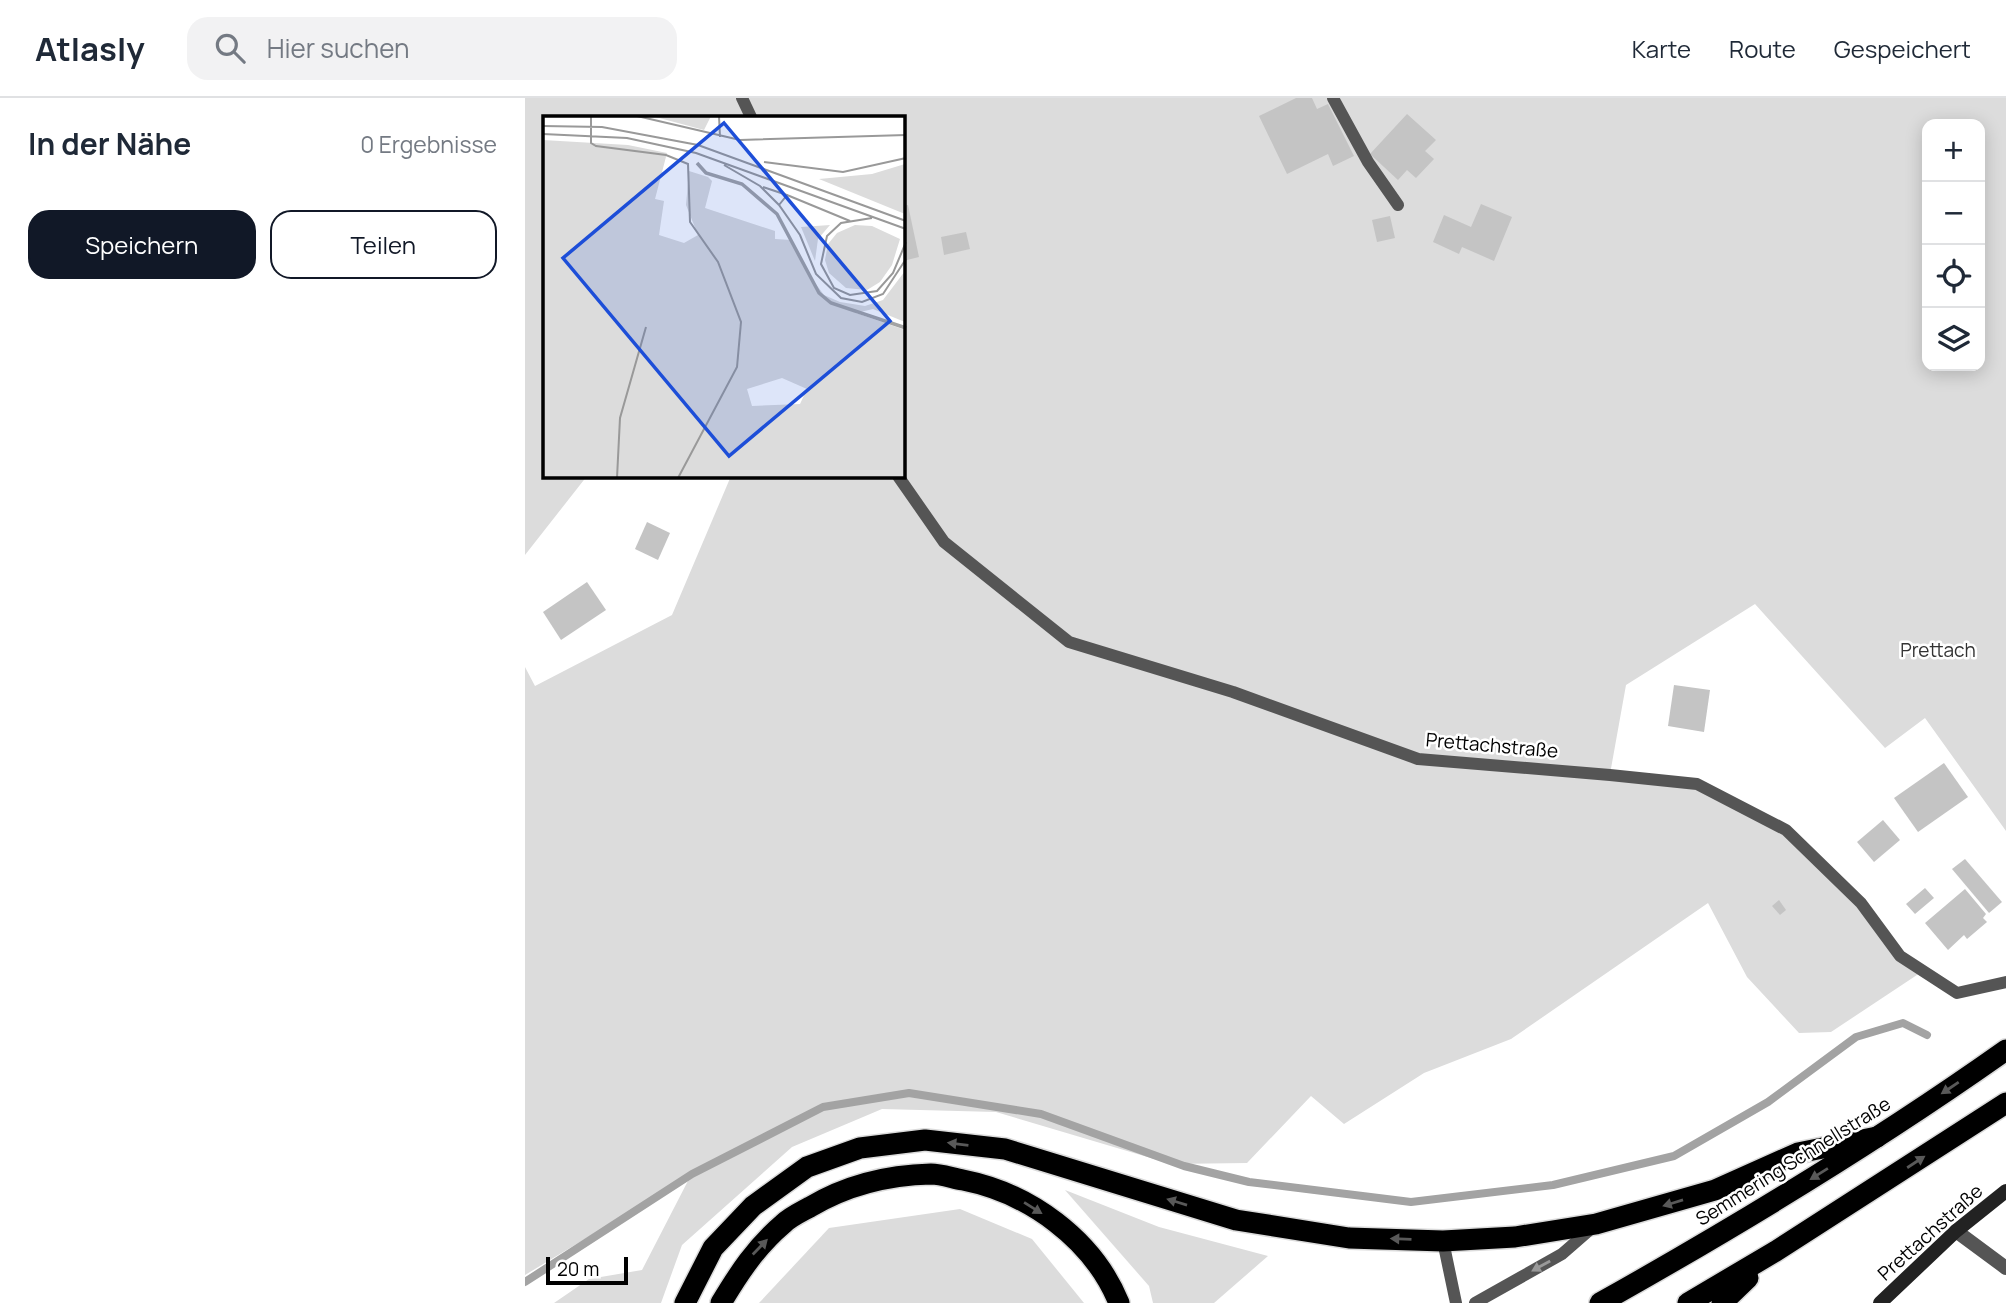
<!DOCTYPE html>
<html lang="de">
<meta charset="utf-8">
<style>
:root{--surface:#fff;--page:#f2f2f3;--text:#1f2937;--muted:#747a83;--line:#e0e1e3;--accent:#111827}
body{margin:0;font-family:Manrope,sans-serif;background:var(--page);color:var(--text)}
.controls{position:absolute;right:21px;top:21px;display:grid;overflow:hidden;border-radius:14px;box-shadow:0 4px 18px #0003}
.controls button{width:63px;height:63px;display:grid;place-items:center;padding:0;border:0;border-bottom:2px solid var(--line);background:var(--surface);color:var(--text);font:35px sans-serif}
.scale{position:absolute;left:21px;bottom:18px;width:82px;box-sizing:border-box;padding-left:7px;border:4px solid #000;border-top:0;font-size:19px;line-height:24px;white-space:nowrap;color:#000;-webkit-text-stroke:5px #fff;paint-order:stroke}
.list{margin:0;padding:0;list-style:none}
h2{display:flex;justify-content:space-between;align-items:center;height:91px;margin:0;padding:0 28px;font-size:30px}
h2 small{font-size:23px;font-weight:400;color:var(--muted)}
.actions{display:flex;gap:14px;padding:21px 28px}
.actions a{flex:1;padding:16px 0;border:2px solid var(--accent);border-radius:21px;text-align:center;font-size:24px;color:var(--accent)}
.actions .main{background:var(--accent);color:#fff}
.icon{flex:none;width:38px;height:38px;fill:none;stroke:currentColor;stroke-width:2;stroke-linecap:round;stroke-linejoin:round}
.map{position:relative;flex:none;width:1481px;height:1205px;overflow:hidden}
header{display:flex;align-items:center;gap:42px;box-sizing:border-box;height:98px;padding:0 35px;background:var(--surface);border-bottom:2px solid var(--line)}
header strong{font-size:33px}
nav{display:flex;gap:38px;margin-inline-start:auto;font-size:24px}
.search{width:490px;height:63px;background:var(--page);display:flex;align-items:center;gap:18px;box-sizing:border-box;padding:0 24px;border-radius:21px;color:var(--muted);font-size:26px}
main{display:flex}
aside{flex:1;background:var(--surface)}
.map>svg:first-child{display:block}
.green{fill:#dcdcdc;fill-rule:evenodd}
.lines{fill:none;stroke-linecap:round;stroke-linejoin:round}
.stream{stroke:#a3a3a3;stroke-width:8}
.building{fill:#c4c4c4}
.highway-casing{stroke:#dbdbdb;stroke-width:24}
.lane{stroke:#555;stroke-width:12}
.street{stroke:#555;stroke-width:14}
.secondary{stroke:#222;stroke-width:14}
.highway{stroke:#000;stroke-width:21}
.oneway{fill:#595959}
.oneway2{fill:#999}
.labels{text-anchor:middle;stroke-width:5;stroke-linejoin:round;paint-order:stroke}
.park-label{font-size:19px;fill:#333;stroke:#fff}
.street-label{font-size:19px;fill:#000;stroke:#fff}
.inset-river{fill:none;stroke:#a3a3a3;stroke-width:3.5}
.inset-road{fill:none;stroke:#999;stroke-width:2}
.view{fill:#1d4ed8;fill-opacity:0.15;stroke:#1d4ed8;stroke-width:3.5}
.inset-edge{fill:none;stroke:#000;stroke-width:3.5}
</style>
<header>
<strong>Atlasly</strong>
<div class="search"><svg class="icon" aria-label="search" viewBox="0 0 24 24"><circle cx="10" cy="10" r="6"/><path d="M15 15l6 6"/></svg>Hier suchen</div>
<nav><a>Karte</a><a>Route</a><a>Gespeichert</a></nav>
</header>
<main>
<aside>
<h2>In der Nähe<small>0 Ergebnisse</small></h2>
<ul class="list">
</ul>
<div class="actions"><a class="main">Speichern</a><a>Teilen</a></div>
</aside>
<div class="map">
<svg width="1481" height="1205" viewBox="0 0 1481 1205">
<rect width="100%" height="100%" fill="#fff"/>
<g class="green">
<path d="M 0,0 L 1481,0 L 1481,733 L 1400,620 L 1360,650 L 1230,506 L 1101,587 L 1085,676 L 1172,686 L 1261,732 L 1336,805 L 1375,858 L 1398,873 L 1306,934 L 1274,935 L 1222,879 L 1183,805 L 986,941 L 899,975 L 819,1026 L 786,998 L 722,1065 L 646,1066 L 471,1014 L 357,1011 L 267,1049 L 157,1147 L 136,1205 L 29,1205 L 64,1181 L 117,1172 L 166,1077 L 0,1177 L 0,569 L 10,588 L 147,517 L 206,378 L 378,378 L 378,19 L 19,19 L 19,378 L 62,378 L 0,457 ZM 1402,26 L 1455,26 L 1455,268 L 1402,268 Z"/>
<polygon points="540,1092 634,1129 743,1158 689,1205 628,1205 624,1188"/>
<polygon points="435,1111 507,1141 559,1205 234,1205 304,1130"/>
</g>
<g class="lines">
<polyline class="stream" points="0,1184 167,1076 298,1009 384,995 516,1016 659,1068 724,1084 886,1104 1028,1087 1149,1058 1243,1004 1331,939 1378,925 1402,937"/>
</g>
<g class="building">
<polygon points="771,0 787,0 792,11 803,6 829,58 808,68 803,56 762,76 734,18"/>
<polygon points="882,16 911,42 900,53 909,61 891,80 882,72 873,82 845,56"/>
<polygon points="956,106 987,119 969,163 937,149 934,156 908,144 919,117 946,129"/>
<polygon points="383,107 394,159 378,163 378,108"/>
<polygon points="865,118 870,140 852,144 847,122"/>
<polygon points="441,134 445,151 419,157 416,139"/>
<polygon points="122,424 145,435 133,462 110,451"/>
<polygon points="62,484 81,512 36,542 18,514"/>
<polygon points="1149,587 1185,592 1179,634 1143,628"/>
<polygon points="1419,665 1443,699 1393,734 1369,700"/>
<polygon points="1358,722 1375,742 1349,764 1332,744"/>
<polygon points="1440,761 1477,804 1464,815 1427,771"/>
<polygon points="1400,790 1409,800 1390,816 1381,806"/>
<polygon points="1440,791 1461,816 1458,820 1462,824 1442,841 1439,837 1423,852 1400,825"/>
<polygon points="1254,802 1261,812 1255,817 1247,808"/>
</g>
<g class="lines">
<defs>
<g id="highway">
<polyline points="160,1205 188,1150 228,1108 282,1069 335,1050 400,1042 480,1051 711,1122 824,1140 918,1143 990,1139 1071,1126 1190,1092 1273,1055 1352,1039"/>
<path d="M 196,1205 C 214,1175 231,1149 258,1126 C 265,1119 276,1114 285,1109 C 322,1087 363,1077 406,1076 C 416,1076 427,1080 438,1082 C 504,1095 568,1141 594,1205"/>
<path d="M 1075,1205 C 1214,1127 1351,1044 1481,952"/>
<polyline points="1163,1205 1251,1153 1481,1005"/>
<polyline points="1197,1205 1223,1180"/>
</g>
</defs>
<use href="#highway" class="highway-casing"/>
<g class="lane">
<polyline points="217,0 226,19"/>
<polyline points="808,0 843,64 873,107"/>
<polyline points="373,378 419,444 544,544 708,594 893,661 1085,677 1172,686 1261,732 1336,805 1375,858 1432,895 1481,884"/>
<polyline points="918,1143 931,1205"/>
<polyline points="950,1205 1037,1156 1068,1129"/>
</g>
<polyline class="street" points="1431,1133 1481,1170"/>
<polyline class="secondary" points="1355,1205 1431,1133 1481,1093"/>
<use href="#highway" class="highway"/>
</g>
<defs><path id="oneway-solid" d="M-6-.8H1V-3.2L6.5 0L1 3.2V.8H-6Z" transform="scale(1.75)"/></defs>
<g class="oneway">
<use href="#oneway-solid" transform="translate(1425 990) rotate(146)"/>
<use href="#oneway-solid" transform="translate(433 1046) rotate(-173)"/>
<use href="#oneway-solid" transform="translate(1391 1064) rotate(-33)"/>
<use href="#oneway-solid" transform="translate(1294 1076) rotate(148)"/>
<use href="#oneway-solid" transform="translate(652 1104) rotate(-163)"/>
<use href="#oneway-solid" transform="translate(1148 1105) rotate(163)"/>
<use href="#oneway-solid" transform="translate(508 1110) rotate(32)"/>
<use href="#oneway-solid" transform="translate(876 1141) rotate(-178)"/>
<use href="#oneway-solid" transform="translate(235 1149) rotate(-46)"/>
</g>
<use class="oneway2" href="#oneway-solid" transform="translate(1016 1168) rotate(151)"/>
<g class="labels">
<g class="park-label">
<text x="1413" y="559">Prettach</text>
</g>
<g class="street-label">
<text transform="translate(967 647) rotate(5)" y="7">Prettachstraße</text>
<text transform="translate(1268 1063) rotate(-32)" y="7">Semmering Schnellstraße</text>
<text transform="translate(1405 1134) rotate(-42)" y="7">Prettachstraße</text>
</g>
</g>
<g transform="translate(18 18)">
<rect width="362" height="362" fill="#fff"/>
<path d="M 109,0 L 168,0 L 161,14 ZM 0,24 L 85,29 L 124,37 L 112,83 L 121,85 L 116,119 L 141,127 L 155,119 L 143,89 L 146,55 L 165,61 L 169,65 L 162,92 L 232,115 L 232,123 L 248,124 L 269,163 L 281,179 L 297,186 L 322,190 L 340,184 L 362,155 L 362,206 L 330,193 L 313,197 L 362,214 L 362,362 L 0,362 ZM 239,262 L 264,273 L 257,288 L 209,290 L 204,273 ZM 362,48 L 362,98 L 276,63 L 329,58 ZM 287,109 L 275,123 L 272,145 L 258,111 ZM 312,109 L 329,110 L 357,123 L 349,149 L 337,166 L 324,174 L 303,172 L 286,157 L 282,144 L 285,128 L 294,117 Z" fill="#dcdcdc" fill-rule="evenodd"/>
<path class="inset-river" d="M 154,47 L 163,57 L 199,68 L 234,98 L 276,177 L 288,187 L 363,212"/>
<path class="inset-road" d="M 48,0 L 48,27 L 53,30 L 123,39 L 145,48 L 147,106 L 175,146 L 198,206 L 194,251 L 135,362M 94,0 L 197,24 L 363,19M 176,0 L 177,21M 0,10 L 59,11 L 155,29 L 363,105M 0,18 L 84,22 L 153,37 L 363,113M 221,46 L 300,56 L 363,42M 181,49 L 217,70 L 236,89 L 257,119 L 273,158 L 298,182 L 319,186 L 340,178 L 363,143M 220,71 L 244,79 L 236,89M 244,79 L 307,105M 329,102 L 298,107 L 284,120 L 278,148 L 291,172 L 307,179 L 334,175 L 350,157 L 363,126M 74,362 L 77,302 L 103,211"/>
<path class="view" d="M 181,7 L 347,205 L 186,340 L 20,142 Z"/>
<rect width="362" height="362" class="inset-edge"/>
</g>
</svg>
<div class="controls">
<button>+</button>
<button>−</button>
<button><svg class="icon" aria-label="locate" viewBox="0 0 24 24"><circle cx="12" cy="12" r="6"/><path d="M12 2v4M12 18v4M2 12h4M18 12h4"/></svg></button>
<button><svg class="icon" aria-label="layers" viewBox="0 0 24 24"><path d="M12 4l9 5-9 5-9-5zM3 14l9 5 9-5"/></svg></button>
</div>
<div class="scale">20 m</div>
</div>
</main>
